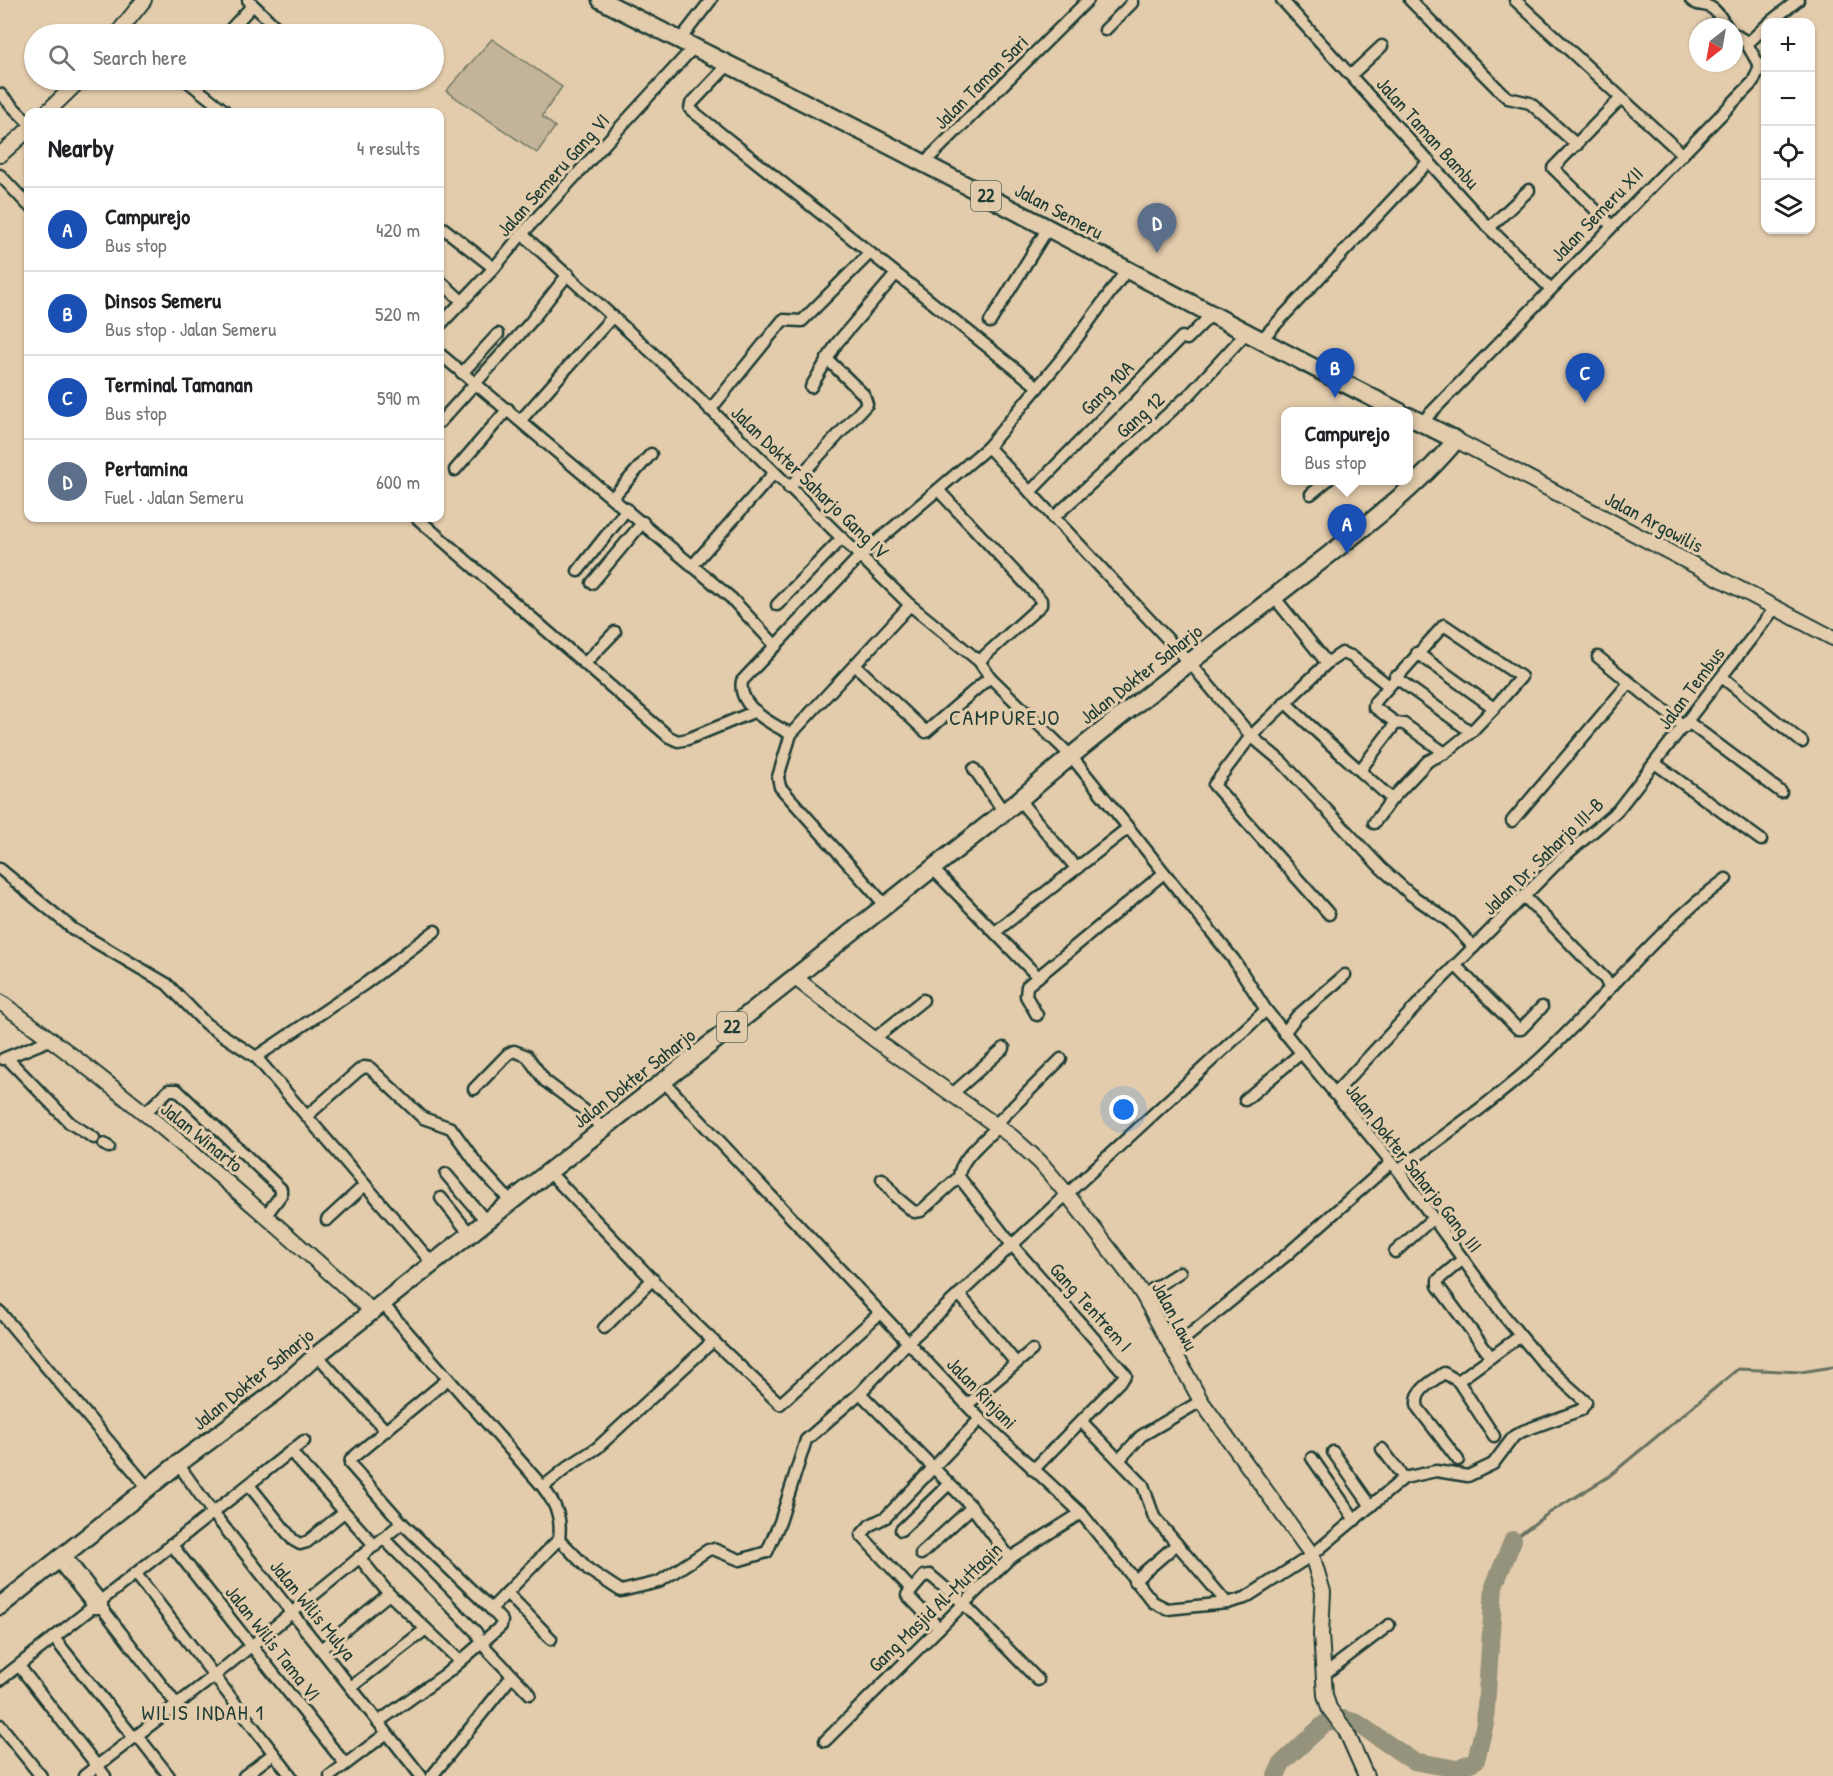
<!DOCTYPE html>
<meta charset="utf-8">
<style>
:root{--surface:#fff;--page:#f6f6f6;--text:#202124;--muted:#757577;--line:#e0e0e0;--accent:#2563eb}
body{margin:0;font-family:"Patrick Hand",sans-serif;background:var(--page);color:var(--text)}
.controls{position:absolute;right:18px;top:18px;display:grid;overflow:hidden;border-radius:12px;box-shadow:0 2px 4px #0004}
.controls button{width:54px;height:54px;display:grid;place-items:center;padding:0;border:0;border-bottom:2px solid var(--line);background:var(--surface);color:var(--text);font:30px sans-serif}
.compass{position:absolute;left:1689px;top:18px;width:54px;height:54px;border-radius:50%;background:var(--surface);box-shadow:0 2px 4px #0004;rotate:211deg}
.you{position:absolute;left:1124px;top:1110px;width:21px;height:21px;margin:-15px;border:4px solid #fff;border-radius:50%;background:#1a73e8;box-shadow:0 0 0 9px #1a73e833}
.badge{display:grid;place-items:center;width:39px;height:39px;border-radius:50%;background:var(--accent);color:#fff;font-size:20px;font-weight:700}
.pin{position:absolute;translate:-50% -50px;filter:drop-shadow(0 2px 3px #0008)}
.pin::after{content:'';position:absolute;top:32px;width:21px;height:18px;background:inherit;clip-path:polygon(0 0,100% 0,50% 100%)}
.popup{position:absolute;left:1281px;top:407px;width:132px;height:78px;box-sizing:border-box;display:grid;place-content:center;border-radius:12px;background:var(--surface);filter:drop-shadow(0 2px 4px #0005);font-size:20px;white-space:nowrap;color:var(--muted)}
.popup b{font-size:22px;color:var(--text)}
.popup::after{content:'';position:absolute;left:50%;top:100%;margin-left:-12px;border:12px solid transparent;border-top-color:var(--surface)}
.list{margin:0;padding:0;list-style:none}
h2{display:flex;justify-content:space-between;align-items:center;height:78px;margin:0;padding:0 24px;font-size:26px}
h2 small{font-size:20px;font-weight:400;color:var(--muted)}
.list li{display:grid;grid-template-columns:39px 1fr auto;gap:18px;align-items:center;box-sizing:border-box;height:84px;padding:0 24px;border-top:2px solid var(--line)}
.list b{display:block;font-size:22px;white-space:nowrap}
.list p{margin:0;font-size:20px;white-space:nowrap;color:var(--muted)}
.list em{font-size:20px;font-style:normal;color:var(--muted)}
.icon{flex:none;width:33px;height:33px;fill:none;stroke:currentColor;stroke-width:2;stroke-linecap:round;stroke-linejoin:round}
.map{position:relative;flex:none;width:1833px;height:1776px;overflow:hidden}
.search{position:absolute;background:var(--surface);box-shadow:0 2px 4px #0004;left:24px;top:24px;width:420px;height:66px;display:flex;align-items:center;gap:15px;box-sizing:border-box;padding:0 21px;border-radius:33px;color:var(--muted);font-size:22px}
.panel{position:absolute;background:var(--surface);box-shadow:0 2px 4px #0004;left:24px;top:108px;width:420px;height:414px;border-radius:12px}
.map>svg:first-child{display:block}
.green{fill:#c3b499;stroke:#717866;stroke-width:1.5}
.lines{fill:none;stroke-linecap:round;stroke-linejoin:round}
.stream{stroke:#66715f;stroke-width:3}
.river{stroke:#95937c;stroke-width:18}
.minor-casing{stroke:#1f3d34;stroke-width:15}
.tertiary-casing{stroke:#1f3d34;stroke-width:18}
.trunk-casing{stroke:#1f3d34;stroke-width:21}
.minor{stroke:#e3ccac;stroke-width:10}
.tertiary{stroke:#e3ccac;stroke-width:14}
.trunk{stroke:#e3ccac;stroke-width:16}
.labels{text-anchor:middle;stroke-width:6;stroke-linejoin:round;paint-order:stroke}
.shield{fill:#e3ccac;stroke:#5a6858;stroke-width:1.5}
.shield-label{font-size:18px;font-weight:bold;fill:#1f3d34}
.street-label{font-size:20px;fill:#1f3d34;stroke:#e3ccac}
.neighbourhood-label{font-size:21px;letter-spacing:1.5px;fill:#1f3d34;stroke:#e3ccac}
.quarter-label{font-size:22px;letter-spacing:1.5px;fill:#1f3d34;stroke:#e3ccac}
</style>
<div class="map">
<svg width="1833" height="1776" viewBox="0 0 1833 1776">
<rect width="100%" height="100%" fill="#e3ccac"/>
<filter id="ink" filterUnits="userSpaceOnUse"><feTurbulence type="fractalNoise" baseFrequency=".0167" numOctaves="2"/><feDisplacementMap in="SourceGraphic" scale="12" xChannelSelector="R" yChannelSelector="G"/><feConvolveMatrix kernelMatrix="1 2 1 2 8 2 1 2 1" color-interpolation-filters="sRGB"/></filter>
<g filter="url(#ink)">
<polygon class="green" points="492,39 562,87 542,116 555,127 537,153 446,91"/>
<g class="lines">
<polyline class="stream" points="1513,1540 1546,1515 1608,1477 1738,1369 1801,1372 1833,1367"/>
<polyline class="river" points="1276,1776 1282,1763 1324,1724 1343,1719 1357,1723 1413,1761 1457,1769 1476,1760 1485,1723 1494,1586 1513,1540"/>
<defs>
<g id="minor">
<polyline points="248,0 283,34"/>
<polyline points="1282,0 1489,228 1550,288"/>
<polyline points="1410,0 1501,92 1508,98 1530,103 1577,145"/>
<polyline points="1515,0 1681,153"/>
<path d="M 1691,0 C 1698,7 1702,3 1710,7 C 1718,11 1722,20 1727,27"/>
<polyline points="1770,22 1798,0"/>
<polyline points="1105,30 1132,3 1132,0"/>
<polyline points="226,34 253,5"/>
<polyline points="1734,34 1747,42"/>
<polyline points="679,41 711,0"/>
<polyline points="727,66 691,104 690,109 1038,387"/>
<polyline points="1351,75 1382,46"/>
<polyline points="186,80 225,111"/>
<polyline points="0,94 28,122"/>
<polyline points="924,163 1088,0"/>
<polyline points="0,175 28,205"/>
<polyline points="1611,225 1553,168 1621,98"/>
<polyline points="443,228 494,268"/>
<polyline points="1489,228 1529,190"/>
<polyline points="522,234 659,359 910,605 979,661 990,677 1071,756 1234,960 1266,1010 1398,1170 1505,1317 1544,1364 1586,1402 1581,1410 1523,1431 1514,1436 1493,1464 1468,1476 1436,1471 1404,1478"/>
<polyline points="440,281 463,302"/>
<polyline points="990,322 1048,228"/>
<polyline points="440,325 494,268 522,234 693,48"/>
<polyline points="1260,341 1429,161"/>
<polyline points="440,354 731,598 776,646"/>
<polyline points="462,373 498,334"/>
<polyline points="811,387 837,343 896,274"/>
<polyline points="710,410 783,320 802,321 870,253"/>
<polyline points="521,420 613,316"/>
<polyline points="440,422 529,324 568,274"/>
<polyline points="1421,423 1753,82 1760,67 1747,44 1766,26"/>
<polyline points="988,447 1190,663 1251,736 1282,762 1381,868 1410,894 1450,922 1474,947"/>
<polyline points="455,470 508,409"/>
<polyline points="789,488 867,404 864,395 827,359"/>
<polyline points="939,491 1041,600 1041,605 979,661"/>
<polyline points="1030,492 1182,337 1187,339 1211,315"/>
<polyline points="1311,494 1328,480"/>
<polyline points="613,497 651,454"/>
<polyline points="417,518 669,737 678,741 688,739 756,711"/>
<polyline points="1053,518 1191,393 1246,333"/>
<polyline points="692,566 774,473"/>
<polyline points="578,571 627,509"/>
<polyline points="592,583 643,522"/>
<polyline points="1274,597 1327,663 1251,736 1214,785 1329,914"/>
<polyline points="777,605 842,538"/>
<polyline points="1417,653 1494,708 1471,732"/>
<polyline points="1598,657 1685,727"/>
<polyline points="585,663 615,632"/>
<polyline points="1327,663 1342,653 1351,656 1389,686"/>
<polyline points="856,666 926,732 990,677"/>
<polyline points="1722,677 1802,742"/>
<path d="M 1285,702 C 1320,736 1356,767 1392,799 L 1428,761 L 1445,753 L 1471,732 L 1395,677"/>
<polyline points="1688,722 1781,792"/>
<polyline points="1396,723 1374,707 1375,702 1444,625 1521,677 1494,708"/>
<path d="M 791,734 C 773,725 737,707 742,681 L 860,556 L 988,447 L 1063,357 L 1126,271"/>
<polyline points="1656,764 1761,840"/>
<polyline points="974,769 1004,812"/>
<polyline points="1361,769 1396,723 1404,724 1445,753"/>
<polyline points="1019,800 1077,869"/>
<polyline points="1512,821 1629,683"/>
<polyline points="1374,823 1392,799"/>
<polyline points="932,868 1038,977"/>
<polyline points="0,869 73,929 167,984 206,1024 256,1057 432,1263"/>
<polyline points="1525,897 1605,979 1609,987"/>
<polyline points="885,905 780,787 778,777 791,734 910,605"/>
<polyline points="995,932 1128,828"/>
<polyline points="1455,965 1518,1029 1521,1029 1542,1007"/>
<polyline points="1037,1015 1026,996 1027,986 1164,873"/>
<polyline points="1284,1033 1297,1016 1345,975"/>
<polyline points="874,1039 923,1000"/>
<polyline points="256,1057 366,983 435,931"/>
<polyline points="7,1058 70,1123 94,1138"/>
<polyline points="3,1059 52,1039"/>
<polyline points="664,1082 980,1419 1081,1513 1153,1602 1167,1609 1227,1603 1245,1598 1312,1555 1404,1478 1382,1449"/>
<polyline points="474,1089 508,1054 514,1051 527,1056 545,1081 584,1110 603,1129"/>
<polyline points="1334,1094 1433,988 1561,859 1617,811 1775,608"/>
<polyline points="951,1095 1004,1048"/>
<polyline points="1245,1100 1300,1054"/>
<polyline points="144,1114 169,1090 177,1090 281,1189 281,1195 266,1215"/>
<polyline points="307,1116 358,1071 364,1067 370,1068 423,1118 451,1128 480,1168 511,1202"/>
<polyline points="996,1124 1061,1059"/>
<polyline points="104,1144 109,1147"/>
<path d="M 1398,1170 C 1446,1134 1495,1100 1539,1060 C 1604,1000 1654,932 1726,879"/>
<polyline points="549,1172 691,1320 780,1404 880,1313"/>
<polyline points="446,1174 486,1221"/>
<path d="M 959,1177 C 959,1159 986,1139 998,1126"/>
<polyline points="882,1179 896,1197 914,1212 921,1211 959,1177 1012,1245 1266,1010"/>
<polyline points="441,1198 470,1234"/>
<polyline points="327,1220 365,1185"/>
<polyline points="1395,1252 1432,1219"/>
<polyline points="1463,1259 1438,1280 1438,1286 1491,1357"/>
<polyline points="959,1294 1016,1363"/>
<polyline points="1143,1295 1180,1272"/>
<path d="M 382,1303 L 543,1487 C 556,1505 562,1517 559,1539 L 589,1570 L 621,1591 L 659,1582 L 708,1550 L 713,1549 L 740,1560 L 767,1552 L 780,1522 L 806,1440 L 860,1393"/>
<polyline points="0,1312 148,1488"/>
<polyline points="604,1328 653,1279"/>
<polyline points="1171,1350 1283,1258 1392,1162"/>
<polyline points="317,1355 386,1431"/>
<polyline points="448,1379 351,1459 350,1464 402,1523 491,1609 559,1539"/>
<polyline points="1458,1381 1520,1336"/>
<polyline points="967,1405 1032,1350"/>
<polyline points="980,1419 886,1517 870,1525 861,1535 912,1590 924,1576 930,1575 964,1604 1038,1680"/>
<polyline points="1082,1422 1143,1485 1154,1517 1227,1603"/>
<polyline points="291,1452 375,1546"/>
<polyline points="1333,1452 1371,1506"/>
<polyline points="1312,1458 1355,1520"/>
<polyline points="1119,1460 1141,1436 1201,1401"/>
<path d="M 1458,1460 L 1418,1408 C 1412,1391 1432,1382 1444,1373 L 1458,1381 L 1494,1436"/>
<polyline points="178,1464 213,1513 421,1776"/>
<polyline points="249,1485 293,1540 300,1544 307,1542 344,1512"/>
<polyline points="543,1487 569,1466 597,1448 713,1341"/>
<polyline points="901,1530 948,1485"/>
<polyline points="384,1539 476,1632 482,1644 530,1694"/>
<polyline points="171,1544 345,1764"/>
<polyline points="921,1554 972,1507"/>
<polyline points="66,1556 102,1602 102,1608 177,1705"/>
<polyline points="359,1557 389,1594 460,1661"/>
<polyline points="1010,1558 972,1507 860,1393 908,1342 1012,1245 1126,1375 1033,1470"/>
<polyline points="58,1562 95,1608 101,1608"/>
<polyline points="136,1574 291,1776"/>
<polyline points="1134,1581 1177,1544"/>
<polyline points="912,1590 907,1595 939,1628"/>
<polyline points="507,1593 551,1639"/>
<polyline points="54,1638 134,1738"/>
<polyline points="321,1649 389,1594"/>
<polyline points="19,1666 105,1776"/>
<polyline points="1323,1675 1389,1625"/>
<polyline points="0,1680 304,1441"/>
<polyline points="351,1687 426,1629"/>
<polyline points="378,1722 447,1673 501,1626 502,1621 491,1609"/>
<polyline points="0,1725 41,1776"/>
<polyline points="137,1735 169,1776"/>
<polyline points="825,1741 1010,1558 1081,1513"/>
<polyline points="84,1776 213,1677 402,1523"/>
<polyline points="244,1776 273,1754"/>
<polyline points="330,1776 387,1733"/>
<polyline points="432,1776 512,1676"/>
</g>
<g id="tertiary">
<polyline points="117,34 144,0"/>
<polyline points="47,112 80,80"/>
<polyline points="0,155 28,130"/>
<polyline points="1456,440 1833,638"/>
<polyline points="794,977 874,1039 1011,1136 1040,1162 1067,1194 1130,1276 1143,1295 1201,1401 1312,1555 1323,1592 1321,1634 1325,1695 1329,1708 1346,1731 1366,1776"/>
<path d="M 0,1002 C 131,1096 253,1203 372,1311"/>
</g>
<g id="trunk">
<path d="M 601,0 C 709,56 818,108 925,164 C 1084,246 1241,331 1400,412"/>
<path d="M 0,1606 L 178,1464 L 277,1391 L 317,1355 L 1019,800 C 1107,724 1200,655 1291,584 C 1344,543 1414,492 1456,440 L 1408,416"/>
</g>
</defs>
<use href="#minor" class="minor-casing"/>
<use href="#tertiary" class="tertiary-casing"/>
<use href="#trunk" class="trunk-casing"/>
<use href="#minor" class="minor"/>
<use href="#tertiary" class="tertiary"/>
<use href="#trunk" class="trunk"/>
</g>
</g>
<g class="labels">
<g class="shield">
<rect x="971" y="181" width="30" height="30" rx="4.5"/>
<rect x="717" y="1012" width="30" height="30" rx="4.5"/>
</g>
<g class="shield-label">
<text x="986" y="202">22</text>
<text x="732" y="1033">22</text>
</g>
<g class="street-label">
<text transform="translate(981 82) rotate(-45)" y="7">Jalan Taman Sari</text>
<text transform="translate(1428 133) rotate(48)" y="7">Jalan Taman Bambu</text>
<text transform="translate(553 175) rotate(-48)" y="7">Jalan Semeru Gang VI</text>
<text transform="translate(1059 211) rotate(28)" y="7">Jalan Semeru</text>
<text transform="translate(1597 214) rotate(-46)" y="7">Jalan Semeru XII</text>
<text transform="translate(1107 388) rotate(-46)" y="7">Gang 10A</text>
<text transform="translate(1140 415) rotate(-42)" y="7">Gang 12</text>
<text transform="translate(810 482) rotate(44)" y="7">Jalan Dokter Saharjo Gang IV</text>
<text transform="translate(1654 522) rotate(28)" y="7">Jalan Argowilis</text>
<text transform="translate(1141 674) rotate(-38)" y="7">Jalan Dokter Saharjo</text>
<text transform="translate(1691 688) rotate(-53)" y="7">Jalan Tembus</text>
<text transform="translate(1543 856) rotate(-44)" y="7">Jalan Dr. Saharjo III-B</text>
<text transform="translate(634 1078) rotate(-38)" y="7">Jalan Dokter Saharjo</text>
<text transform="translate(202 1137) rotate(39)" y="7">Jalan Winarto</text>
<text transform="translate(1414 1168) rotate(52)" y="7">Jalan Dokter Saharjo Gang III</text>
<text transform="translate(1091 1307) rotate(48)" y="7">Gang Tentrem I</text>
<text transform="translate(1175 1316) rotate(62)" y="7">Jalan Lawu</text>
<text transform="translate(253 1379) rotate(-39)" y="7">Jalan Dokter Saharjo</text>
<text transform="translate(982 1393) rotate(46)" y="7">Jalan Rinjani</text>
<text transform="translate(935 1607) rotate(-44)" y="7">Gang Masjid Al-Muttaqin</text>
<text transform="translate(313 1610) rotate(51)" y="7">Jalan Wilis Mulya</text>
<text transform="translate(273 1643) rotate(52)" y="7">Jalan Wilis Tama VI</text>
</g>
<g class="neighbourhood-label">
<text x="203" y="1720">WILIS INDAH 1</text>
</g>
<g class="quarter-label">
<text x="1005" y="725">CAMPUREJO</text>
</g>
</g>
</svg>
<div class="controls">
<button>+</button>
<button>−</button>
<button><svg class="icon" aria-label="locate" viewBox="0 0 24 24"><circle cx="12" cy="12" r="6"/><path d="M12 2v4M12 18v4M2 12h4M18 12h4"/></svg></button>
<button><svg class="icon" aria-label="layers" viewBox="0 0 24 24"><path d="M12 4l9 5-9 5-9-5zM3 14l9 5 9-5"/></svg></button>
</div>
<svg class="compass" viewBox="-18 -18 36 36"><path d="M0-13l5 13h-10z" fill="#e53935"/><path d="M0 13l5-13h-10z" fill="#757577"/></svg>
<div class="you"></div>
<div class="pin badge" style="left:1347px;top:554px;background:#1a4fb4">A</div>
<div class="popup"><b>Campurejo</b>Bus stop</div>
<div class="pin badge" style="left:1335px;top:398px;background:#1a4fb4">B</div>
<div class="pin badge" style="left:1585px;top:403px;background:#1a4fb4">C</div>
<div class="pin badge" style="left:1157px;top:253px;background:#5c6f8a">D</div>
<div class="search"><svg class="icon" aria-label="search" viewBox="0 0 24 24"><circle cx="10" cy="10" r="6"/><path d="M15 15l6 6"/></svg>Search here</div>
<section class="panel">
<h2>Nearby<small>4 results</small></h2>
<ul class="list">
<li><span class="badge" style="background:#1a4fb4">A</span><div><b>Campurejo</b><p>Bus stop</p></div><em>420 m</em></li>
<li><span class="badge" style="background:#1a4fb4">B</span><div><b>Dinsos Semeru</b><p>Bus stop · Jalan Semeru</p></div><em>520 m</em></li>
<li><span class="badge" style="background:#1a4fb4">C</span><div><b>Terminal Tamanan</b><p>Bus stop</p></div><em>590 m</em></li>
<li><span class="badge" style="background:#5c6f8a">D</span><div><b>Pertamina</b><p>Fuel · Jalan Semeru</p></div><em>600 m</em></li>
</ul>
</section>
</div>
